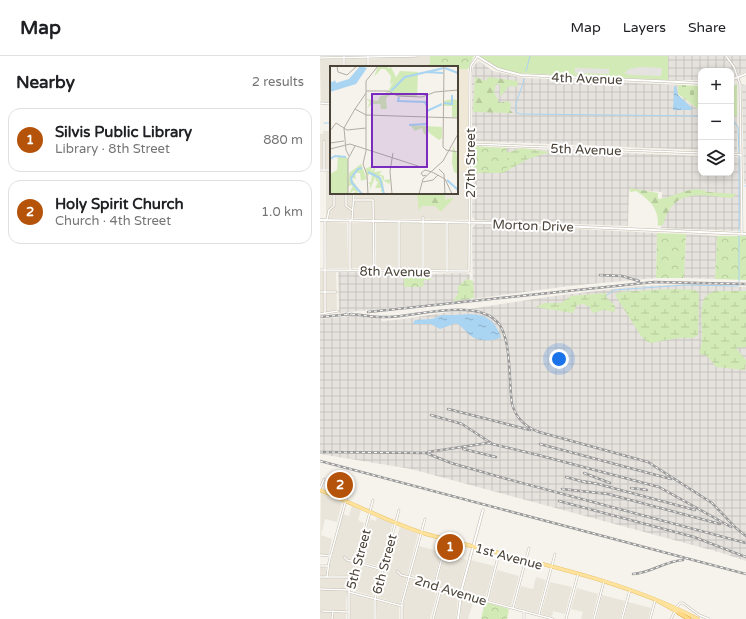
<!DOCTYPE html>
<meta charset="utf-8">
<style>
:root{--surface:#fff;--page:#f2f2f2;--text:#202124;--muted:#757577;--line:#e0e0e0;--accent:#b45309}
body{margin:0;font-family:"Varela Round",sans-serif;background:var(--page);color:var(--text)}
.controls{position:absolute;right:12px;top:12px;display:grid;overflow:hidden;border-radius:8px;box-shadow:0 2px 10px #0003}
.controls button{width:36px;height:36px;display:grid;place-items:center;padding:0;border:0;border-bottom:1px solid var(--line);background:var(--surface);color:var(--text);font:20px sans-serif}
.you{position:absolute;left:239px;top:303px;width:14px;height:14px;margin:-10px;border:3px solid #fff;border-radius:50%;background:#1a73e8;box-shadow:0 0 0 6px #1a73e833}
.badge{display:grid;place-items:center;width:26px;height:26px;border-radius:50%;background:var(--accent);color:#fff;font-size:13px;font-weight:700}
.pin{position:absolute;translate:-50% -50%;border:2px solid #fff;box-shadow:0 1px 4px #0006}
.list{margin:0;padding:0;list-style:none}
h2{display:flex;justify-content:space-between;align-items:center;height:52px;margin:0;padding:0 16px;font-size:17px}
h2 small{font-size:13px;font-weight:400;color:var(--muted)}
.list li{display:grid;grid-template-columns:26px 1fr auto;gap:12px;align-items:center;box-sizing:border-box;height:64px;margin:0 8px 8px;padding:0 8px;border:1px solid var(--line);border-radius:12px}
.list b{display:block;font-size:15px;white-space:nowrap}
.list p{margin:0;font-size:13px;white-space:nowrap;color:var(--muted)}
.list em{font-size:13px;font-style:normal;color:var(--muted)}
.icon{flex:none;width:22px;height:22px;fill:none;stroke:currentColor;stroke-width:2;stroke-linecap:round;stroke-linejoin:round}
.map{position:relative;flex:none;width:426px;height:563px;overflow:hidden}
header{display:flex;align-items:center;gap:24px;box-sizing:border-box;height:56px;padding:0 20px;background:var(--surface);border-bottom:1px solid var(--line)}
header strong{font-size:19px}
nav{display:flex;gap:22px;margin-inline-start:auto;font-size:14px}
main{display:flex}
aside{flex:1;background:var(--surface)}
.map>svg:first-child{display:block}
.residential{fill:#eae5da}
.industrial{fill:url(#industrial-grid)}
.education{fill:#efe8d6}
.forest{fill:url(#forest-firs)}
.wetland{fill:url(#wetland-marsh)}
.cemetery{fill:url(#cemetery-stones)}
.park{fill:url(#park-crowns)}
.pitch{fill:#d2eab5}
.parking{fill:#e5e3e0}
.water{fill:url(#water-ripples)}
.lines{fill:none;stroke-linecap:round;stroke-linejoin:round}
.stream{stroke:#a9d4f2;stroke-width:1}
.minor-casing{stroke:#c2bbae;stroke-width:2.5}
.tertiary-casing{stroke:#c2bbae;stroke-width:3}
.primary-casing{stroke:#e6c16a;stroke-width:4}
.trunk-casing{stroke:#e0a43c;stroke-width:4.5}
.minor{stroke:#fff;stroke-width:1.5}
.tertiary{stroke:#fff;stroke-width:2}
.primary{stroke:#ffe39c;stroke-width:3}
.trunk{stroke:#ffd985;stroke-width:3.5}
.rail-casing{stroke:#9a9a9a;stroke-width:2.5}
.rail{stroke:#fff;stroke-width:1;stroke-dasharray:3;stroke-linecap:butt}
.labels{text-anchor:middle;stroke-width:4;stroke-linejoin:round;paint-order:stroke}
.street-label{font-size:13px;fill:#4b4439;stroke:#fff}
.inset-river{fill:none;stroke:#a9d4f2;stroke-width:2}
.inset-road{fill:none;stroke:#b2ada4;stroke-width:1}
.view{fill:#7b2cbf;fill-opacity:0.15;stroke:#7b2cbf;stroke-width:2}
.inset-edge{fill:none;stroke:#4b4439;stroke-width:2}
</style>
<header>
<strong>Map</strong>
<nav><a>Map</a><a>Layers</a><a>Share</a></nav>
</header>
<main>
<aside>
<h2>Nearby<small>2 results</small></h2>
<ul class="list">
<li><span class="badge">1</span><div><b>Silvis Public Library</b><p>Library · 8th Street</p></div><em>880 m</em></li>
<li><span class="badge">2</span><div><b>Holy Spirit Church</b><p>Church · 4th Street</p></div><em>1.0 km</em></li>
</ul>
</aside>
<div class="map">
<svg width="426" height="563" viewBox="0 0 426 563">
<defs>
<pattern id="industrial-grid" width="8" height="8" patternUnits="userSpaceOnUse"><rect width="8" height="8" fill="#e6e2dd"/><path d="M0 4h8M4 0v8" fill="none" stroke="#c7c3be"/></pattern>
<pattern id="forest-firs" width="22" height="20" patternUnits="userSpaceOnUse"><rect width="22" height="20" fill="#d2eab5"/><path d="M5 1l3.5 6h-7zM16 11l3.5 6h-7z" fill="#b6ca9c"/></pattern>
<pattern id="wetland-marsh" width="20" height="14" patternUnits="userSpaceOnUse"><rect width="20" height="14" fill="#d2eab5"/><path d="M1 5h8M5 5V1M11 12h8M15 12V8" fill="none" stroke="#b6ca9c"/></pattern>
<pattern id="cemetery-stones" width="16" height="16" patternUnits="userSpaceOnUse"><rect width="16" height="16" fill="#d2eab5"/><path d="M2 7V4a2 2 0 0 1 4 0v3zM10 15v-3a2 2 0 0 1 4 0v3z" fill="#b6ca9c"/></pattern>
<pattern id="park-crowns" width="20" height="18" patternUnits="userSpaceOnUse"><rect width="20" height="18" fill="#d2eab5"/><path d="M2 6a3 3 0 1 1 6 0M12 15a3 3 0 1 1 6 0" fill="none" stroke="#b6ca9c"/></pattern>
<pattern id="water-ripples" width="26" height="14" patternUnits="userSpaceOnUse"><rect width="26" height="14" fill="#a9d4f2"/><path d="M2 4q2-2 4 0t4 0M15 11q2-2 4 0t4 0" fill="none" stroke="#8caec5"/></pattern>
</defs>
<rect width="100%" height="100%" fill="#f6f3ec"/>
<g class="residential">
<polygon points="50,0 110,0 110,7 106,11 50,11 50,3 61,2 60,0"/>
<polygon points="0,3 22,3 22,11 11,11 11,46 1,46"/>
<rect x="25" y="3" width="22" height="8"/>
<polygon points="3,75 11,75 11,112 0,112 0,78 3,78"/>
<polygon points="6,114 11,114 11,137 137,137 137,115 148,115 149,162 147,164 6,162"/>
<polygon points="6,166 27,167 28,212 7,212"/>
<rect x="31" y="167" width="21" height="45"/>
<polygon points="56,167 77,167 77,213 56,212"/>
<rect x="80" y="167" width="21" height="46"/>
<rect x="105" y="168" width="20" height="45"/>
<polygon points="128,168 148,168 148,212 147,213 129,213"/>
<polygon points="0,216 16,216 17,253 14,255 0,257"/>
<polygon points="1,437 22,446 17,466 5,463 1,479 12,483 9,498 0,498"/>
<polygon points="32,450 41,454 38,464 44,467 31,520 9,519 10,508 23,458 29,460"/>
<polygon points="57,461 73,467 61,511 39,505 50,463 56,465"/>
<polygon points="80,471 98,478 80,548 57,541 74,479 77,480"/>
<polygon points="115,488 123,491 114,525 91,519 99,490 114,494"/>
<polygon points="125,497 147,504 139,536 116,530"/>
<polygon points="151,504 174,510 165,543 143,537"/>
<polygon points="38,509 60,515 53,540 31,534"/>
<polygon points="0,511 6,511 6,522 31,522 26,545 26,563 0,563"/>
<polygon points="177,514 199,520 191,550 169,544"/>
<polygon points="216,521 226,524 217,557 195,551 201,530 213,533"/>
<polygon points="90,523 113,529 113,533 118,535 110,563 83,563 83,549"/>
<polygon points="230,526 252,531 245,558 233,555 232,561 221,558"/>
<polygon points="257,532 278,538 272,563 261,563 263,556 251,553"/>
<polygon points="122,535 138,540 136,563 114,563"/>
<polygon points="30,538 53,544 53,563 30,563"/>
<polygon points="282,539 305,545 300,563 276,563"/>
<polygon points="143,540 154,544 148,563 140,563 142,542"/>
<polygon points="56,545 79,551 79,563 57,563"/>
<polygon points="308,546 331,552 328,563 304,563"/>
</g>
<g class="industrial">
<polygon points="348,0 426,0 426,16 411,21 411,15 381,15 381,24 348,24"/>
<polygon points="159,5 173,15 204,22 358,29 358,39 381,55 381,94 154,85 152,82 152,15 154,9"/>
<polygon points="422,28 426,29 426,128 424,128"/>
<rect x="411" y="60" width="6" height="36"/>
<polygon points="187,92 381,100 381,117 411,117 411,101 417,101 420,103 420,172 418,175 341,172 342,136 309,134 308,170 155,164 152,161 153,117 187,115"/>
<polygon points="157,168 337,177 336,222 249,230 153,243 152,175 153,170"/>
<polygon points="366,178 397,180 395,223 364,222"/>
<polygon points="18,216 84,217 84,231 103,224 111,224 111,218 146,217 150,219 151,244 19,257"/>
<polygon points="377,228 426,231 426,505 402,497 91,413 0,398 0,263 43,259 60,262 62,265 83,263 234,240 319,230"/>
</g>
<rect class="education" x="137" y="13" width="11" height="102"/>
<g class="forest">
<polygon points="155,21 166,25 168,21 198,25 197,31 189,30 180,41 180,29 176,28 174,37 180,47 186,45 191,47 190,54 193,57 153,56"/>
<path d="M 310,132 L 338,137 L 338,143 C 353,142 373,127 387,136 L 417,138 L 412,142 C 381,139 353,131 343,169 L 338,170 C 339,153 330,144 316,135 L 310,136 Z"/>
<path d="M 97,137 L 125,137 L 125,144 L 134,141 C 131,147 126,149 122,155 L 120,155 L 115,150 L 102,150 L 99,155 Z"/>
</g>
<g class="wetland">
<polygon points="202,92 230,96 208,103 183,117 162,117 159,113 186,97"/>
<polygon points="147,223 153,225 154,242 133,245 138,238 138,230"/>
<polygon points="352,233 374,234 379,237 378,279 373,282 358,282 331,287 326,285 321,280 295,239 300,236"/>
<path d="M 396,235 L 426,235 L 426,291 L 416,292 L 426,304 L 425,314 L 396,311 L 388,301 L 379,297 C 389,277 370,240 396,235 Z"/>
<polygon points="286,237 287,242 295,250 295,256 284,254 272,257 270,251 263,248 257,249 253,257 216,251 224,247 241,247 251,240"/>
</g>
<g class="cemetery">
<polygon points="417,28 417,60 411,60 411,31"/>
<polygon points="358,29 381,30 381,55 358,38"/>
</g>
<g class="park">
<polygon points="110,0 154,0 148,13 137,13 137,11 106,11 110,7"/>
<polygon points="153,90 187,92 187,115 153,117"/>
<polygon points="337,177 366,178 364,222 336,222"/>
<polygon points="397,180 426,180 426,224 395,223"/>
<polygon points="84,217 111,218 111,224 104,224 103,231 84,231"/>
<polygon points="165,546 189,553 187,563 161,563"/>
</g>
<polygon class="pitch" points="159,0 348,0 348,24 196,17 178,12"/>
<g class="parking">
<polygon points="321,11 342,12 341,20 310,19 304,17 309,13"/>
<polygon points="255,12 289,13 289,18 255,17"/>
</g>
<g class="water">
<polygon points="356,30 358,39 371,51 372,54 353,54 354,31"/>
<path d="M 122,259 C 148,260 170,250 181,281 C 175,286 157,285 151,280 C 146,276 142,270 136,267 L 120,273 L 111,268 L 93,268 L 95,264 L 112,263 Z"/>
</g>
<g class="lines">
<g class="stream">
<polyline points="206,15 210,0"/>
<path d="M 204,23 C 202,34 194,46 196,56 L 200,58 L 381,60"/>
<polyline points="411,61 418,71 419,97"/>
<polyline points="4,67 11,67"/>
<polyline points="425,130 426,130"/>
<polyline points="419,175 419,100"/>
<polyline points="419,226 419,180"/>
<polyline points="287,239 294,234 366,229 417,230 419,229"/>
</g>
<defs>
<g id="minor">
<polyline points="24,0 24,11"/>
<polyline points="48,0 48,11"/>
<polyline points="406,0 414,11 420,28 422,177"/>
<polyline points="0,2 97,0"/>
<polyline points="0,47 11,48"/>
<polyline points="150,88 381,97"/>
<polyline points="411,98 421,99"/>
<polyline points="4,113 4,85"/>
<polyline points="0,114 11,114"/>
<polyline points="26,137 26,150 32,154"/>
<polyline points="34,144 53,144 54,214"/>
<polyline points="103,161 103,215"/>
<polyline points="7,164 9,154 14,150 14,137"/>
<polyline points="30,164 30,214"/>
<polyline points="32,164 34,137"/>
<polyline points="5,165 5,257"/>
<polyline points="79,165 79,215"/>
<polyline points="127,166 127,215"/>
<polyline points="0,214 149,215 150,17 151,9 157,1"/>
<polyline points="0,236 16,236"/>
<polyline points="0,258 18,255"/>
<polyline points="0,433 4,423"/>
<polyline points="0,499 10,500"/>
<polyline points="24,501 27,504 63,514"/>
<polyline points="0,510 8,510"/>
<polyline points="77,515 81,519 113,527 117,532 233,563"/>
<polyline points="0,521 32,521"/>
<polyline points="7,521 9,506 29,433"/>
<polyline points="115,528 127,483"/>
<polyline points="0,533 29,534"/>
<polyline points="29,536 82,550"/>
<polyline points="167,545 179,497"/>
<polyline points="193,552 209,492"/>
<polyline points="356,552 360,547 363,547 379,559 389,563"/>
<polyline points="2,555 28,556"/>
<polyline points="219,558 235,498"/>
<polyline points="12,563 13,555"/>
<polyline points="29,563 29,536 53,444"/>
<polyline points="55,563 55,543 79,454"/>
<polyline points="82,563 82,547 105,463"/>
<polyline points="113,563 121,533"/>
<polyline points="204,563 204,555"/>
<polyline points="246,563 258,518"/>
<polyline points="274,563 284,525"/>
<polyline points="302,563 310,534"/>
<polyline points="330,563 335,545"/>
<polyline points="351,563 355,555"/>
</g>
<g id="tertiary">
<polyline points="157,0 178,13 201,19 381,27"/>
<polyline points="411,24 426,18"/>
<polyline points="0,164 172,167 426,178"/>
<polyline points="138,563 142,532 163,454"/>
</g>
<g id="primary">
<path d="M 0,434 C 35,448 70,467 106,478 C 198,504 293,519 378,563"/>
<polyline points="338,545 361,558"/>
</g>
<polyline id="trunk" points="359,557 369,563"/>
</defs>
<use href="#minor" class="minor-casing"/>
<use href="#tertiary" class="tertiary-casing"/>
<use href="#primary" class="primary-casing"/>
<use href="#trunk" class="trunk-casing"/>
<use href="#minor" class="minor"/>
<use href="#tertiary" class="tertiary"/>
<use href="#primary" class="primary"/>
<use href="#trunk" class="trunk"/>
<defs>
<g id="rail">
<polyline points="280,219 302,220 319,225"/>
<polyline points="48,256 334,226 426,228"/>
<path d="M 26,258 C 40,258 54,262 69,261 C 99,260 166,239 182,273 C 191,292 189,327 192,348 C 196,362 205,371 219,376 L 328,406 L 392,447 L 416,472 L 426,480"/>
<polyline points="0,261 32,258"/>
<polyline points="128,353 210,374"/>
<polyline points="111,359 142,368 171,387"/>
<polyline points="220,388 351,423"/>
<polyline points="143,393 176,401"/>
<polyline points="0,396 106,397 131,407 187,423 426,487"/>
<polyline points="108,396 168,387 218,399 339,431 411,471"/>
<polyline points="0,405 426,518"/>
<polyline points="264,417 290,427"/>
<polyline points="246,421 268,427"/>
<polyline points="262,425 278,428 375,454"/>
<polyline points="311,432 327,434"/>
<polyline points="242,433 288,438 400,468"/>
<polyline points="239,445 374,481 426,501"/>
<path d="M 313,518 C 331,517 345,505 363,504"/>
</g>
</defs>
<use href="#rail" class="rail-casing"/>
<use href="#rail" class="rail"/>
</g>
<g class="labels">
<g class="street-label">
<text transform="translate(267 22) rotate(2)" y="5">4th Avenue</text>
<text transform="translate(266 93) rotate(2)" y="5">5th Avenue</text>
<text transform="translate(150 107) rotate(-90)" y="5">27th Street</text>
<text transform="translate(213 169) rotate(2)" y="5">Morton Drive</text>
<text transform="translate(75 215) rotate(1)" y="5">8th Avenue</text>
<text transform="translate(189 500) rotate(15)" y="5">1st Avenue</text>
<text transform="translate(38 503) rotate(-75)" y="5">5th Street</text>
<text transform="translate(64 508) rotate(-75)" y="5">6th Street</text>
<text transform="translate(131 534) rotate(17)" y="5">2nd Avenue</text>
</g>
</g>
<g transform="translate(10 10)">
<rect width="128" height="128" fill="#f6f3ec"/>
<path d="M 8,89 L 18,92 L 18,128 L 0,128 L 0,108 L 7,104 Z" fill="#d2eab5"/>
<path d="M 48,0 L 58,0 L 58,3 L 61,1 L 66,11 L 66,12 L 62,19 L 65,14 L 60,19 L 61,10 L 55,3 L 51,3 L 44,11 ZM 31,98 L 37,113 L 31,115 L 30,107 L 25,107 L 26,113 L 21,112 L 32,128 L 28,124 L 27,128 L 23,128 L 26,125 L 23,125 L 19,128 L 23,119 L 18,120 L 19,107 ZM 43,99 L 41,106 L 46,100 L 44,106 L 52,105 L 49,108 L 54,110 L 54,114 L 61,113 L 59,118 L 53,114 L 51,110 L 49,110 L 53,115 L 54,128 L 53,125 L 50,126 L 52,122 L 45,122 L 48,116 L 46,115 L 45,111 L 40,124 L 40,118 L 38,117 L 41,116 L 42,109 L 39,108 L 38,111 L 35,103 Z" fill="#d2eab5"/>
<path d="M 80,59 L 112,61 L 112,72 L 109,74 L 98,66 L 97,69 L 94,68 L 92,62 L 85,65 ZM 123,80 L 128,91 L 128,108 L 124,106 L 122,97 Z" fill="#d2eab5"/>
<path d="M 56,25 L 62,28 L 56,32 L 57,43 L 51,43 L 50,38 L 42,38 L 37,42 L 40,36 L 36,33 L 48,35 L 50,30 L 56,29 Z" fill="#d2eab5"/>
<path d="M 70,5 L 88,6 L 87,31 L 67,30 L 58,25 ZM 122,33 L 128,34 L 128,51 L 122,51 L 122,40 L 113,40 L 114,35 Z" fill="#d2eab5"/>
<path d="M 30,0 L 37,2 L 26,18 L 0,26 L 0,15 L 3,16 L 5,14 L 6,17 L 19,13 Z" fill="#a9d4f2"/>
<path class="inset-river" d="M 115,2 L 128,7M 95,6 L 113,7M 61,25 L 75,11 L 114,2M 69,31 L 68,35 L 95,36 L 97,41M 114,37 L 122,38 L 122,29M 97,45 L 112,38M 79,59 L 96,58M 0,93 L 5,90 L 16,91M 38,106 L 50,112 L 54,128M 117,114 L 128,124M 32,128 L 22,117 L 21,112 L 28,103 L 32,102"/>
<path class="inset-road" d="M 7,0 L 8,6 L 17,9 L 27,0M 114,0 L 113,81 L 116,84 L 128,86M 36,25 L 58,25 L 68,30 L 92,31 L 105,26 L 128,24M 25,43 L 36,27M 0,65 L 6,57 L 17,64 L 36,62M 0,77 L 14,75M 0,83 L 20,78 L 91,101M 19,90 L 16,84 L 14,62 L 25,43 L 36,49 L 128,52M 109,103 L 114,108 L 115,128M 102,106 L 115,113 L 122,128M 96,109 L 93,110 L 91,107 L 95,104 L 102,106M 93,116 L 103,114 L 108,109M 18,128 L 18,93 L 25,80M 38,128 L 37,109 L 33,98 L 36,85 L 36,15 L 48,0M 62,128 L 60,105 L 63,87M 89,128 L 93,113 L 113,95 L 128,68"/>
<path class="view" d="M 42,28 L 97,28 L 97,101 L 42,101 Z"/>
<rect width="128" height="128" class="inset-edge"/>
</g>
</svg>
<div class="controls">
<button>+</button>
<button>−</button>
<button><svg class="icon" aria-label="layers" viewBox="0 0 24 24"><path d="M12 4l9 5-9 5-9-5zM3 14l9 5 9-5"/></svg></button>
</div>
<div class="you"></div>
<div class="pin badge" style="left:130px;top:491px">1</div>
<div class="pin badge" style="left:20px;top:429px">2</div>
</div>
</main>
